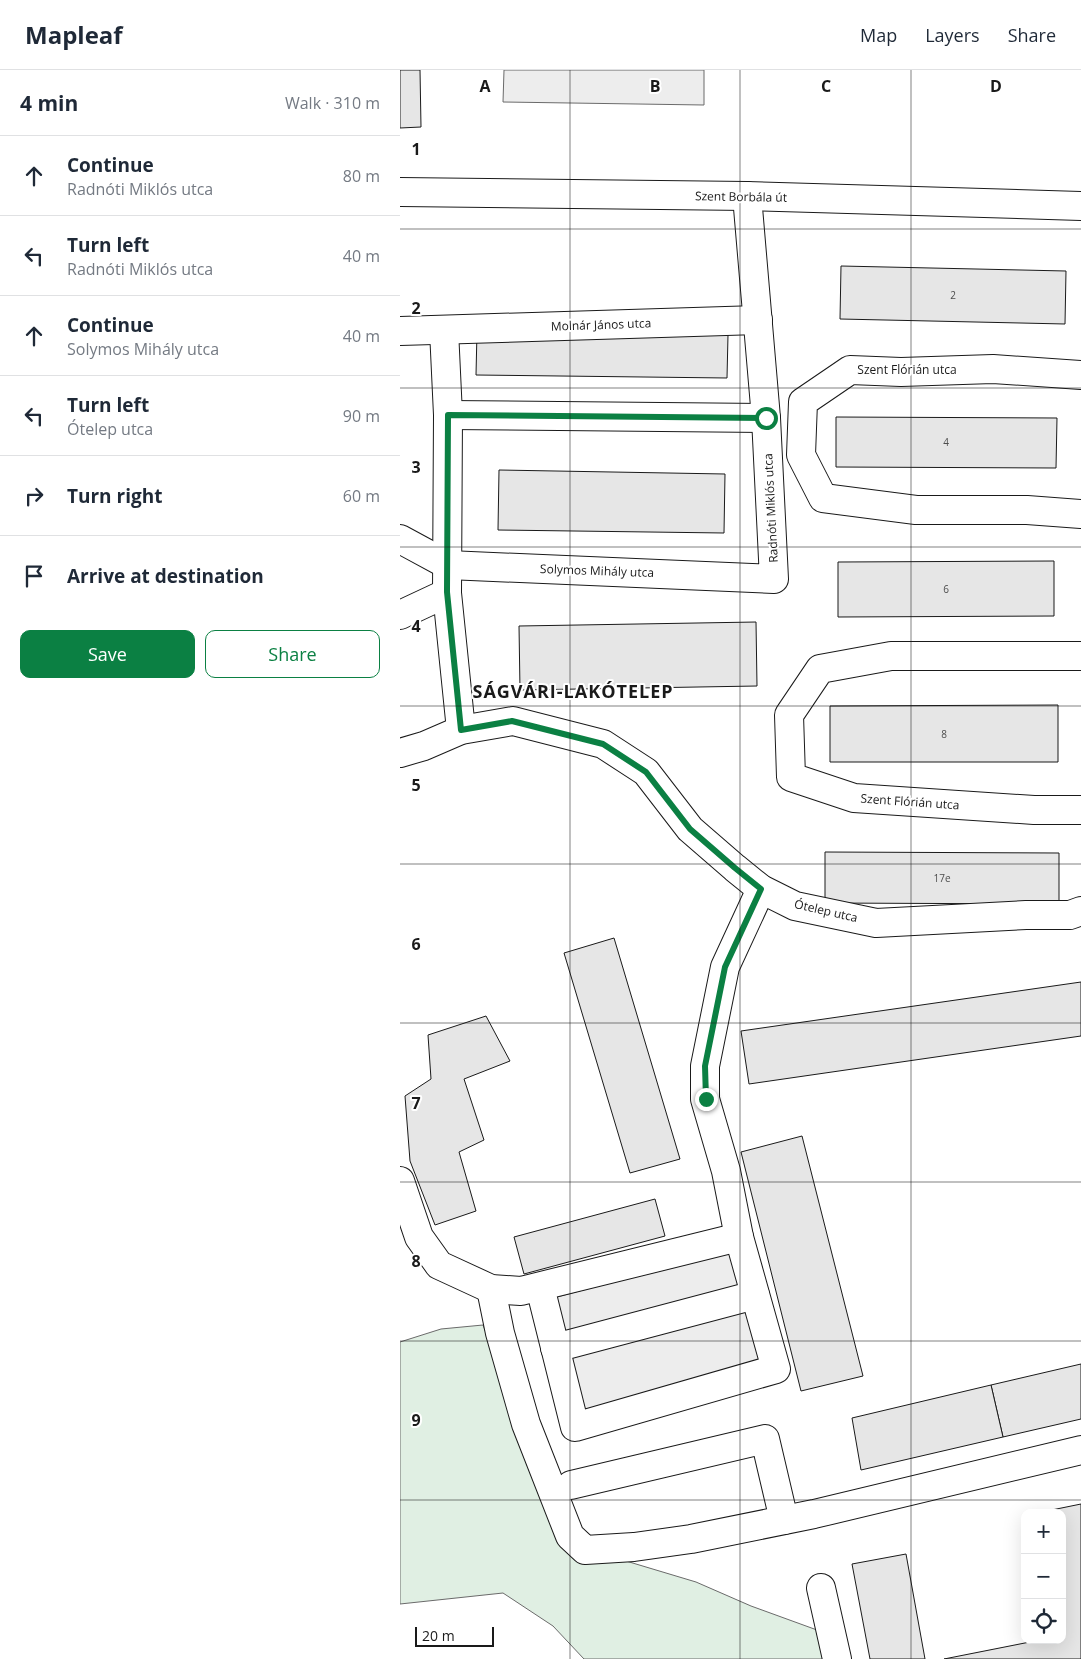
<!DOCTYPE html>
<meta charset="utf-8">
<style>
:root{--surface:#fff;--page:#f2f2f3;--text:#1f2937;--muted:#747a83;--line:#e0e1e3;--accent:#0b8043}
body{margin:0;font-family:"Open Sans",sans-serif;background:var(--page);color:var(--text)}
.controls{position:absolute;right:15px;bottom:15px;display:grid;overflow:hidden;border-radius:10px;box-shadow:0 5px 20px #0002}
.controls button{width:45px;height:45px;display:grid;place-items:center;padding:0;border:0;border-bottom:1px solid var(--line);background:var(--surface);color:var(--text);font:25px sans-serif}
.scale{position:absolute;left:15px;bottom:12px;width:79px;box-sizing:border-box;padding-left:5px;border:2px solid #1a1a1a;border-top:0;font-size:14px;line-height:18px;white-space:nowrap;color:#1a1a1a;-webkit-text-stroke:4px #fff;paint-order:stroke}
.stop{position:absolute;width:15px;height:15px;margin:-11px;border:4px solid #0b8043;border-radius:50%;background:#fff}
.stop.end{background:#0b8043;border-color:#fff;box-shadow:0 1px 5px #0008}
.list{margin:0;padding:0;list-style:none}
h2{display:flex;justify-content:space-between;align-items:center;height:65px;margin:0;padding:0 20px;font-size:21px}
h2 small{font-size:16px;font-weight:400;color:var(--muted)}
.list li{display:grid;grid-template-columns:32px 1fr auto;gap:15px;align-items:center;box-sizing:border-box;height:80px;padding:0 20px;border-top:1px solid var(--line)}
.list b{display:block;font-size:19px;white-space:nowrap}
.list p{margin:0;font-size:16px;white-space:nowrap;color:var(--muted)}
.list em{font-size:16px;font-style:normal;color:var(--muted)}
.actions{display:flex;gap:10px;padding:15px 20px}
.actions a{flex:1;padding:11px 0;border:1px solid var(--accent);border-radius:10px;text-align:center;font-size:18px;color:var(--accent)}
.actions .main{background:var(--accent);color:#fff}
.icon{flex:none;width:28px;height:28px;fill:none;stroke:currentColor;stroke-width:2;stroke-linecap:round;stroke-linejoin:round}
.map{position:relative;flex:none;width:681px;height:1589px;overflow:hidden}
header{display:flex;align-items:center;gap:30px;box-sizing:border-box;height:70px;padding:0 25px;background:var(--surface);border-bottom:1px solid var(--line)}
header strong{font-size:24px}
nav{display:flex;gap:28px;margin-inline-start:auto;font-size:18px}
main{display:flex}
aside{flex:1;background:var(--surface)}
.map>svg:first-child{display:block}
.green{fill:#e0efe3;stroke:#6a6a6a}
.parking{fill:#ededed;stroke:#6a6a6a}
.building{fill:#e6e6e6;stroke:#1a1a1a}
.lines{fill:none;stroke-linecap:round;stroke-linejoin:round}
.minor-casing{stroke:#1a1a1a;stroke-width:30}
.minor{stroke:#fff;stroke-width:28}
.route{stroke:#0b8043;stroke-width:6}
.grid{fill:none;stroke:#1a1a1a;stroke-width:1;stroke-opacity:0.55}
.labels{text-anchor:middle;stroke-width:4;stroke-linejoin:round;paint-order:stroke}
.number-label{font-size:10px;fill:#4d4d4d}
.street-label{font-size:12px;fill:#1a1a1a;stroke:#fff}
.district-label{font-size:18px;font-weight:bold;letter-spacing:1px;fill:#1a1a1a;stroke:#fff}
.grid-label{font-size:16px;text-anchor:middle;font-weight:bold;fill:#1a1a1a;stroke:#fff;stroke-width:4;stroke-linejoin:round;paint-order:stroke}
</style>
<header>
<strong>Mapleaf</strong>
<nav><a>Map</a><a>Layers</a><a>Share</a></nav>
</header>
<main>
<aside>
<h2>4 min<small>Walk · 310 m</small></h2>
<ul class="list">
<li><svg class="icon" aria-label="ahead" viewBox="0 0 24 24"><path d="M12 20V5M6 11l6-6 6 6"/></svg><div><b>Continue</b><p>Radnóti Miklós utca</p></div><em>80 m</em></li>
<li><svg class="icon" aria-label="left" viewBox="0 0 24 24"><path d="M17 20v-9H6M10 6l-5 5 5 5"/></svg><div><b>Turn left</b><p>Radnóti Miklós utca</p></div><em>40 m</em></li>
<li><svg class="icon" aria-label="ahead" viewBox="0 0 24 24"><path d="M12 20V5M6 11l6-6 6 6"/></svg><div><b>Continue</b><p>Solymos Mihály utca</p></div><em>40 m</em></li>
<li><svg class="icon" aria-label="left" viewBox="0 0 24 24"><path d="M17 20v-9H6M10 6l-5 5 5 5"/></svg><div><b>Turn left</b><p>Ótelep utca</p></div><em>90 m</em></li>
<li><svg class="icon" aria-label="right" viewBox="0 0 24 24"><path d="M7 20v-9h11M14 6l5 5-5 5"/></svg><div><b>Turn right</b></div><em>60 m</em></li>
<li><svg class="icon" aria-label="arrive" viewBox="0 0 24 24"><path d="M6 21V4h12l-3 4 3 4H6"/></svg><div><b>Arrive at destination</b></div></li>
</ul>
<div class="actions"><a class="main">Save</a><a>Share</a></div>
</aside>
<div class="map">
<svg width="681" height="1589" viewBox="0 0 681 1589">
<rect width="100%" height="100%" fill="#fff"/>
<polygon class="green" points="83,1255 148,1424 206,1485 296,1512 351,1536 417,1560 424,1589 184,1589 153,1556 103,1523 0,1534 0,1272 41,1259"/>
<g class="parking">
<polygon points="104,0 304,0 304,35 103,32"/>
<polygon points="353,1174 387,1308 171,1369 135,1233"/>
</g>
<g class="building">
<polygon points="0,0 20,0 21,57 0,58"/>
<polygon points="441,196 666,201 665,254 440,249"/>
<polygon points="77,261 328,265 327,308 76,305"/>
<polygon points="436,347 657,348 656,398 436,397"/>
<polygon points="99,400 325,404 324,463 98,460"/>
<polygon points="654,491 654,546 438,547 438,492"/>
<polygon points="356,552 357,616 120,620 119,556"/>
<polygon points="658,635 658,692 430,692 430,636"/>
<polygon points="425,782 659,783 659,834 425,833"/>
<polygon points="214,868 280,1089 230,1103 164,883"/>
<polygon points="681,912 681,966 349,1014 341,961"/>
<polygon points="86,946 110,991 64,1009 84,1070 59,1082 76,1141 35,1155 10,1091 5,1026 31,1009 28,965"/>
<polygon points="402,1066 463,1306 401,1321 341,1082"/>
<polygon points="255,1129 265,1166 124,1204 114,1167"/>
<polygon points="681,1294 681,1349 603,1367 591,1315"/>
<polygon points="591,1315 603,1367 461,1400 452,1348"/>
<polygon points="681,1434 681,1589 544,1589 640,1570 662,1570 662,1443 637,1443"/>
<polygon points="506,1484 525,1589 470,1589 452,1494"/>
</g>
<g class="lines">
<defs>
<g id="minor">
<polyline points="0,122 347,126 681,136"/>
<polyline points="44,260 48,345 47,523 61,660"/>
<polyline points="0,261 358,250"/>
<polyline points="681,305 593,299 501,302 450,300 403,332 401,385 423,428 516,440 627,440 681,444"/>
<polyline points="48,345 366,348"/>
<polyline points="0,469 48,495 374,509 366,348 347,126"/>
<polyline points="0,545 47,523"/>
<polyline points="681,586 491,586 420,599 389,645 391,707 454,728 634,740 681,740"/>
<polyline points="0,683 24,676 61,660 113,651 203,674 246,702 290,759 335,798 361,819 395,836 476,853 626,845 670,845 681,841"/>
<polyline points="0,1111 19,1167 39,1195 91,1219 121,1221 339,1167 326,1101 305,1029 305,996 325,897 361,819"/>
<polyline points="140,1217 175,1357 376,1299 339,1167"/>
<polyline points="91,1219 100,1263 126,1354 170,1466 185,1480 234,1477 291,1469 414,1444 681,1380"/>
<polyline points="155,1278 355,1225"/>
<polyline points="171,1415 365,1369 384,1450"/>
<polyline points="421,1518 437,1589"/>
</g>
</defs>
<use href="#minor" class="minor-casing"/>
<use href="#minor" class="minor"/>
</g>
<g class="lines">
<polyline class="route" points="306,1029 305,996 325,897 361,819 335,798 290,759 246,702 203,674 112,651 61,660 47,522 48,345 366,348"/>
</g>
<path class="grid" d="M 170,0 L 170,1589M 340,0 L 340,1589M 511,0 L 511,1589M 0,159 L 681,159M 0,318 L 681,318M 0,477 L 681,477M 0,636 L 681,636M 0,794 L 681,794M 0,953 L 681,953M 0,1112 L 681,1112M 0,1271 L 681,1271M 0,1430 L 681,1430"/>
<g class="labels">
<g class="number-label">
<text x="553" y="229">2</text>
<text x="546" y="376">4</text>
<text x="546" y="523">6</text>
<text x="544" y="668">8</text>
<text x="542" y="812">17e</text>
</g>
<g class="street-label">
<text transform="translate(341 127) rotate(1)" y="4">Szent Borbála út</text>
<text transform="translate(201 255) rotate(-2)" y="4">Molnár János utca</text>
<text x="507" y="304">Szent Flórián utca</text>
<text transform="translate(371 438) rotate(-93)" y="4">Radnóti Miklós utca</text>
<text transform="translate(197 501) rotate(2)" y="4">Solymos Mihály utca</text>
<text transform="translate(510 732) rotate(4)" y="4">Szent Flórián utca</text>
<text transform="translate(426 841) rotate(13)" y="4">Ótelep utca</text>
</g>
<g class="district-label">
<text x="173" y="628">SÁGVÁRI-LAKÓTELEP</text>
</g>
</g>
<g class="grid-label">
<text x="85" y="22">A</text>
<text x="255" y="22">B</text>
<text x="426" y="22">C</text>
<text x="596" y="22">D</text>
<text x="16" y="85">1</text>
<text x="16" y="244">2</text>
<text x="16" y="403">3</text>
<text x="16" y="562">4</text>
<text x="16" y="721">5</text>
<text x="16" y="880">6</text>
<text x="16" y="1039">7</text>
<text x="16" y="1197">8</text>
<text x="16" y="1356">9</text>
</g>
</svg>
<div class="controls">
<button>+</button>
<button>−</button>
<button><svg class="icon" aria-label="locate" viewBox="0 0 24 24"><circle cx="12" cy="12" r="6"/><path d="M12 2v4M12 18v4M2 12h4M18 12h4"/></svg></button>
</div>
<div class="scale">20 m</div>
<div class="stop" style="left:366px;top:348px"></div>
<div class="stop end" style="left:306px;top:1029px"></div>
</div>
</main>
